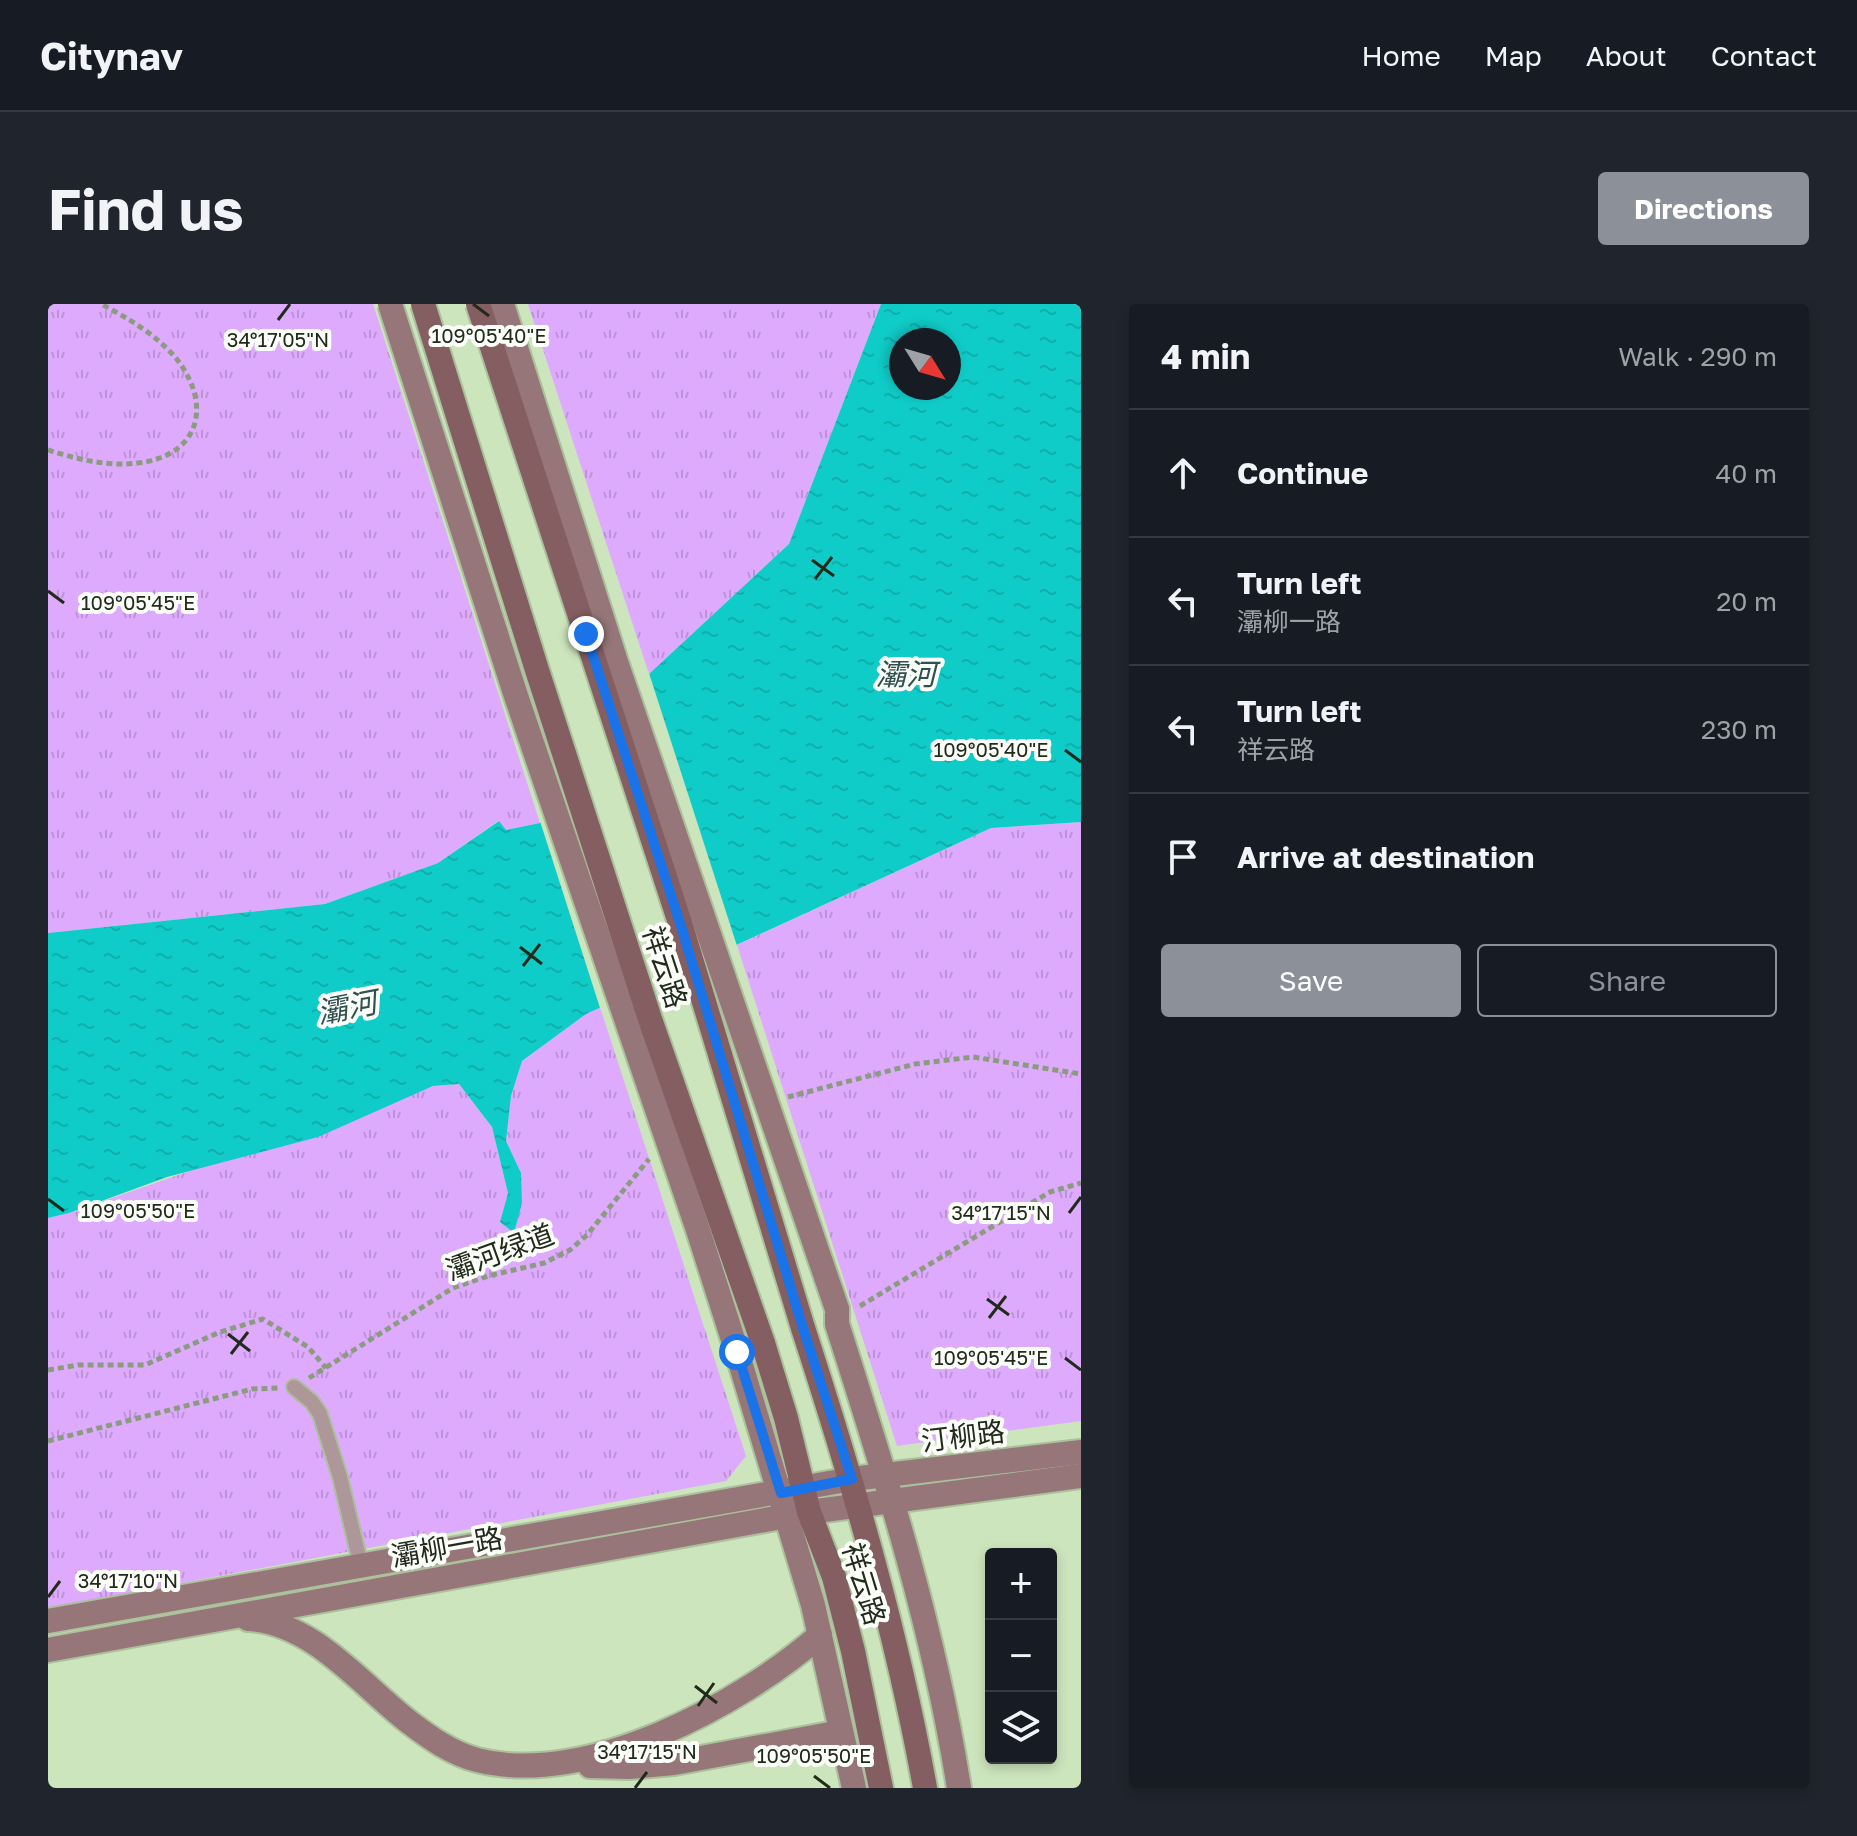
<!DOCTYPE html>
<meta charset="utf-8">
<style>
:root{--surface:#171b24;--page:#20242c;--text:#f1f3f6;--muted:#9ea1a6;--line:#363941;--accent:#8c9099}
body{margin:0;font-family:"Golos Text","Noto Sans SC",sans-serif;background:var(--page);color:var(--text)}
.controls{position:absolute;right:24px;bottom:24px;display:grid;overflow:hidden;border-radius:8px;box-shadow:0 4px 12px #0003}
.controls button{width:72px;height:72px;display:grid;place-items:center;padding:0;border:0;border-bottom:2px solid var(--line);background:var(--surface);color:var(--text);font:40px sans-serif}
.compass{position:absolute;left:841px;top:24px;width:72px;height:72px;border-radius:50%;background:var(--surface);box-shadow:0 4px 12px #0003;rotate:127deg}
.stop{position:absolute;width:24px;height:24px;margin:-18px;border:6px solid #1a73e8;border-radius:50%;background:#fff}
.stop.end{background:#1a73e8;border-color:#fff;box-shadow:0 2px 8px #0008}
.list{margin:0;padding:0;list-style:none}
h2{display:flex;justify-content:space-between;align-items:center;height:104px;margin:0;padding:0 32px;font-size:34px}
h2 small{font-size:26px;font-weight:400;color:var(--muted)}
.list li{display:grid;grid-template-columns:52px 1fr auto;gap:24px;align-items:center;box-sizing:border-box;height:128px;padding:0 32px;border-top:2px solid var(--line)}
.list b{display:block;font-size:30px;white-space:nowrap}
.list p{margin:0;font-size:26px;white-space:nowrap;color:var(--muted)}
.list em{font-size:26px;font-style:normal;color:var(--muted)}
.actions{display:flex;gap:16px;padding:24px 32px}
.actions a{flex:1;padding:18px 0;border:2px solid var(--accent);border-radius:8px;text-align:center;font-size:28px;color:var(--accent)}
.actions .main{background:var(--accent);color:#fff}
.icon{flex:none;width:44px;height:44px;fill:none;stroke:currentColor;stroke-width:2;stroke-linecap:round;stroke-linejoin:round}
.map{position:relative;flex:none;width:1033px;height:1484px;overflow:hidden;border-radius:8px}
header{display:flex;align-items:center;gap:48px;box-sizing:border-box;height:112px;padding:0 40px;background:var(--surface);border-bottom:2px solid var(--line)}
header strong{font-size:38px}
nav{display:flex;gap:44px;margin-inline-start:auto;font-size:28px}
.intro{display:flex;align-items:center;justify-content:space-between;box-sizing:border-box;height:192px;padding:0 48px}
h1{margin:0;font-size:56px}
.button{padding:20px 36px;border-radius:8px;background:var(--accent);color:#fff;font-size:28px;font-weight:700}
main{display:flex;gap:48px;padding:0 48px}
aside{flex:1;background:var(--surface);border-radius:8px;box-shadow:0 4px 12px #0003}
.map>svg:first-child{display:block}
.grass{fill:url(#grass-tufts)}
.water{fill:url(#water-ripples);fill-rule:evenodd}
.pier{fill:#cde5bd}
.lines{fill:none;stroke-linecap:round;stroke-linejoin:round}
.lane-casing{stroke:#abc09d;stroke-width:18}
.secondary-casing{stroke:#abc09d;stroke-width:28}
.primary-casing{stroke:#abc09d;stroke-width:28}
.path{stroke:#8a9c7d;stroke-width:5;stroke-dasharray:6 4;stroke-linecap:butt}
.lane{stroke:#ae9799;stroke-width:14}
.secondary{stroke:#967678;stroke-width:24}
.primary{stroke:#845e61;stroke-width:24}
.secondary-bridge-casing{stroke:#abc09d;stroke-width:28;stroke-linecap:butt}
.primary-bridge-casing{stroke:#abc09d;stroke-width:28;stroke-linecap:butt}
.secondary-bridge{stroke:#967678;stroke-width:24}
.primary-bridge{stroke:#845e61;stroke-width:24}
.route{stroke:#1a73e8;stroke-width:10}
.ticks{fill:none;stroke:#222b1b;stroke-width:3}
.labels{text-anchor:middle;stroke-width:8;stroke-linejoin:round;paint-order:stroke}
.street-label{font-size:28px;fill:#222b1b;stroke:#fcfefa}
.water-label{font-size:30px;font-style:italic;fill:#2f504e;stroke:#fcfefa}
.ticks-label{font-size:20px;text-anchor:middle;fill:#222b1b;stroke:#fcfefa;stroke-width:8;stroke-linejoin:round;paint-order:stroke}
</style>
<header>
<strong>Citynav</strong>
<nav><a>Home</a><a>Map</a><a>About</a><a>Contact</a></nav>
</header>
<div class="intro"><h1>Find us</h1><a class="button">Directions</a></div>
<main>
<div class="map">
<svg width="1033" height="1484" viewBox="0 0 1033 1484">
<defs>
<pattern id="grass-tufts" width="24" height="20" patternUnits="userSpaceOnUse" patternTransform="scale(2)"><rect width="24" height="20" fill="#deaafe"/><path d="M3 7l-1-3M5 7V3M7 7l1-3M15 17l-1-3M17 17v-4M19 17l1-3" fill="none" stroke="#be92d9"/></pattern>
<pattern id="water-ripples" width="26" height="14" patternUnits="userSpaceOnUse" patternTransform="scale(2)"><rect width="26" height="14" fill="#10ccc8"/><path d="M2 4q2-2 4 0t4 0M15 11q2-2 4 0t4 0" fill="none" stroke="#0fafab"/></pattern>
</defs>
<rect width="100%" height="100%" fill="#cde5bd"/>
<g class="grass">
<polygon points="0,0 325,0 492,519 458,526 450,517 390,559 277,600 0,629"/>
<polygon points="480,0 833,0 741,240 601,370"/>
<polygon points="1033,518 1033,1117 849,1142 689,641 943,524"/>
<polygon points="552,703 698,1152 678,1177 0,1304 0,914 21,909 386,782 411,780 444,823 460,889 452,918 473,869 458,837 463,792 474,757 538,710"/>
</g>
<path class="water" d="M 833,0 L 1033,0 L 1033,518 L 943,524 L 538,710 L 474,757 L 463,792 L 458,837 L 473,869 L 474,899 L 466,929 L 452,918 L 460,889 L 444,823 L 411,780 L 385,782 L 270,833 L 119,873 L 21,909 L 0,914 L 0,629 L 277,600 L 390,559 L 451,517 L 458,526 L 492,519 L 601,370 L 741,240 ZM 853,36 L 901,36 L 901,84 L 853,84 Z"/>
<polygon class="pier" points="600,366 690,645 553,707 491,514"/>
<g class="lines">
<defs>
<polyline id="lane" points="246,1083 264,1098 272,1110 292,1173 313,1262"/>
<g id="secondary">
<path d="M 789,1005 L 789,1020 C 838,1173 886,1325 911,1484"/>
<polyline points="689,1048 765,1301 806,1484"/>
<path d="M 200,1315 C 265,1318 313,1381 361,1418 C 382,1434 403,1449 429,1456 C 538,1484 692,1401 772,1331"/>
<polyline points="0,1317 804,1175 1033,1148"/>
<polyline points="0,1346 761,1208 1033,1172"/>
<polyline points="542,1462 581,1463 626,1459 793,1428"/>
</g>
<g id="primary">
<path d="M 755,1024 C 804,1175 849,1328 877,1484"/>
<polyline points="715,1039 738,1114 761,1208 786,1273 805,1347 833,1484"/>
</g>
</defs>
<use href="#lane" class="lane-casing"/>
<use href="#secondary" class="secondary-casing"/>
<use href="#primary" class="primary-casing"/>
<g class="path">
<path d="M 0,146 C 28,155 60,163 90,159 C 149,152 165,105 131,58 C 112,33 80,14 53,0"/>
<polyline points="740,793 867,760 925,753 1033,770"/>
<polyline points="812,1002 1002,888 1033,879"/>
<polyline points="0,1066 30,1061 97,1061 172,1028 215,1015 260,1043 278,1064"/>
<polyline points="261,1074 405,984 440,972 496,959 522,946 539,931 601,855"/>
<polyline points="0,1137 204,1085 230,1084"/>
</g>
<use href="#lane" class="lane"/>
<use href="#secondary" class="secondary"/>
<use href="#primary" class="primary"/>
<defs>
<g id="secondary-bridge">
<polyline points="342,0 468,392 650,926 689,1048"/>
<polyline points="454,0 568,358 789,1005"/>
</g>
<g id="primary-bridge">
<polyline points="375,0 489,366 602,715 715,1039"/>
<polyline points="430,0 633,622 755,1024"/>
</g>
</defs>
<use href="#secondary-bridge" class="secondary-bridge-casing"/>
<use href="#primary-bridge" class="primary-bridge-casing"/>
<use href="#secondary-bridge" class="secondary-bridge"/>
<use href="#primary-bridge" class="primary-bridge"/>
</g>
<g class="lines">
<polyline class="route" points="538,330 633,622 755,1024 804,1175 733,1189 689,1048"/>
</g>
<path class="ticks" d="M 425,0 L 441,12M 230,16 L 242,0M 764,256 L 786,272M 767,275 L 784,253M 0,287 L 16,299M 1017,446 L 1033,458M 472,643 L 494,660M 475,662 L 492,640M 0,895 L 16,907M 1021,909 L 1033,893M 939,995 L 961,1011M 941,1014 L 958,992M 180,1030 L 202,1047M 183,1050 L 200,1028M 1017,1054 L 1033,1066M 0,1293 L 12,1277M 647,1382 L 669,1399M 650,1402 L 666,1379M 766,1472 L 782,1484M 587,1484 L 599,1468"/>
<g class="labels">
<g class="street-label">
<text transform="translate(617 663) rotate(72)" y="10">祥云路</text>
<text transform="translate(452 948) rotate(-20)" y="10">灞河绿道</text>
<text transform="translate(915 1132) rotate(-7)" y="10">汀柳路</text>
<text transform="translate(399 1243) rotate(-10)" y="10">灞柳一路</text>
<text transform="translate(816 1280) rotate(73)" y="10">祥云路</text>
</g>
<g class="water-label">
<text x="858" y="381">灞河</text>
<text transform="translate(299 704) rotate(-11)" y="10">灞河</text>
</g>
</g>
<g class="ticks-label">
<text x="441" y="39">109°05'40"E</text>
<text x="230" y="43">34°17'05"N</text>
<text x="90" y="306">109°05'45"E</text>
<text x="943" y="453">109°05'40"E</text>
<text x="90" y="914">109°05'50"E</text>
<text x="953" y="916">34°17'15"N</text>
<text x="943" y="1061">109°05'45"E</text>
<text x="80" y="1284">34°17'10"N</text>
<text x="599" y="1455">34°17'15"N</text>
<text x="766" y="1459">109°05'50"E</text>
</g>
</svg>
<div class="controls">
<button>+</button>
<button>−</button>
<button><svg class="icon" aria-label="layers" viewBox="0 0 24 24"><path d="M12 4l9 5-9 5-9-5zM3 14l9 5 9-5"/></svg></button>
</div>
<svg class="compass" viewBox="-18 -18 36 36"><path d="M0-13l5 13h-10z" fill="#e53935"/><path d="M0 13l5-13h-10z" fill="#9ea1a6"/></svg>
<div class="stop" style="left:689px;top:1048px"></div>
<div class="stop end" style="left:538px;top:330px"></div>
</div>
<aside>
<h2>4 min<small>Walk · 290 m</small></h2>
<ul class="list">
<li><svg class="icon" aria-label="ahead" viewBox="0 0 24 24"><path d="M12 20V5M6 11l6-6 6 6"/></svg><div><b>Continue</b></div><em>40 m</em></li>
<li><svg class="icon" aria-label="left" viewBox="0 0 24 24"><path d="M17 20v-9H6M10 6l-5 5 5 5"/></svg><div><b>Turn left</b><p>灞柳一路</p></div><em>20 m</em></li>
<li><svg class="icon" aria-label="left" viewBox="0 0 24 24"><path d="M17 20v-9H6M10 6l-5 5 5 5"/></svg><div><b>Turn left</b><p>祥云路</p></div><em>230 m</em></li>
<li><svg class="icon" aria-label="arrive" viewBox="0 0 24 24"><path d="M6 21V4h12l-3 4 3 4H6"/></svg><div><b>Arrive at destination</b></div></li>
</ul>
<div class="actions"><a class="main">Save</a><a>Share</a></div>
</aside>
</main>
